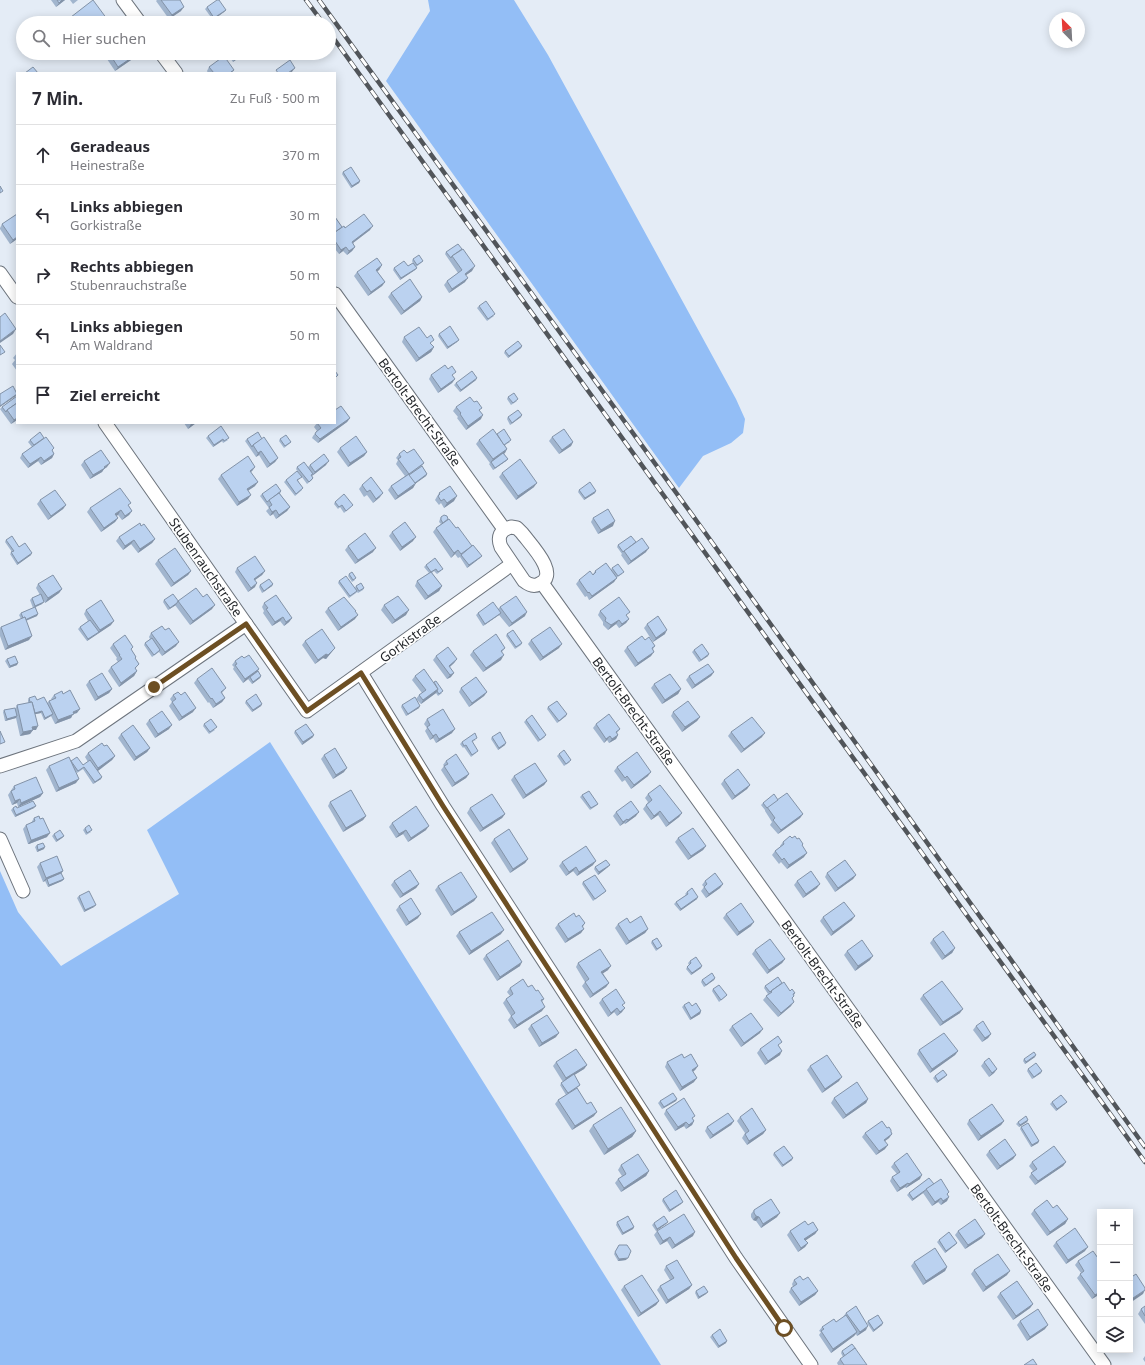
<!DOCTYPE html>
<html lang="de">
<meta charset="utf-8">
<style>
:root{--surface:#fff;--page:#f7f7f7;--text:#2b2b33;--muted:#7c7c81;--line:#e1e1e2}
body{margin:0;font-family:"Noto Sans",sans-serif;background:var(--page);color:var(--text)}
.controls{position:absolute;right:12px;bottom:12px;display:grid;overflow:hidden;border-radius:0px;box-shadow:0 2px 10px #0003}
.controls button{width:36px;height:36px;display:grid;place-items:center;padding:0;border:0;border-bottom:1px solid var(--line);background:var(--surface);color:var(--text);font:20px sans-serif}
.compass{position:absolute;left:1049px;top:12px;width:36px;height:36px;border-radius:50%;background:var(--surface);box-shadow:0 2px 10px #0003;rotate:336deg}
.stop{position:absolute;width:12px;height:12px;margin:-9px;border:3px solid #6d4f23;border-radius:50%;background:#fff}
.stop.end{background:#6d4f23;border-color:#fff;box-shadow:0 1px 4px #0008}
.list{margin:0;padding:0;list-style:none}
h2{display:flex;justify-content:space-between;align-items:center;height:52px;margin:0;padding:0 16px;font-size:17px}
h2 small{font-size:13px;font-weight:400;color:var(--muted)}
.list li{display:grid;grid-template-columns:26px 1fr auto;gap:12px;align-items:center;box-sizing:border-box;height:60px;padding:0 16px;border-top:1px solid var(--line)}
.list b{display:block;font-size:15px;white-space:nowrap}
.list p{margin:0;font-size:13px;white-space:nowrap;color:var(--muted)}
.list em{font-size:13px;font-style:normal;color:var(--muted)}
.icon{flex:none;width:22px;height:22px;fill:none;stroke:currentColor;stroke-width:2;stroke-linecap:round;stroke-linejoin:round}
.map{position:relative;flex:none;width:1145px;height:1365px;overflow:hidden}
.search{position:absolute;background:var(--surface);box-shadow:0 2px 10px #0003;left:16px;top:16px;width:320px;height:44px;display:flex;align-items:center;gap:10px;box-sizing:border-box;padding:0 14px;border-radius:22px;color:var(--muted);font-size:15px}
.panel{position:absolute;background:var(--surface);box-shadow:0 2px 10px #0003;left:16px;top:72px;width:320px;height:352px;border-radius:0px}
.map>svg:first-child{display:block}
.green{fill:#93bef6}
.lines{fill:none;stroke-linecap:round;stroke-linejoin:round}
.street-casing{stroke:#6d747d;stroke-width:15}
.street{stroke:#fff;stroke-width:13}
.rail-casing{stroke:#51555a;stroke-width:4.5}
.rail{stroke:#fff;stroke-width:3;stroke-dasharray:9;stroke-linecap:butt}
.wall{fill:#a1b5ce}
.shaded-wall{fill:#8393a8}
.building{fill:#bbd2f0;stroke:#8393a8}
.route{stroke:#6d4f23;stroke-width:5}
.labels{text-anchor:middle;stroke-width:3.5;stroke-linejoin:round;paint-order:stroke}
.street-label{font-size:13px;fill:#24272b;stroke:#fff}
</style>
<div class="map">
<svg width="1145" height="1365" viewBox="0 0 1145 1365">
<rect width="100%" height="100%" fill="#e4ecf6"/>
<g class="green">
<polygon points="428,0 514,0 548,55 736,399 745,419 743,433 731,443 703,456 679,488 386,81 430,11"/>
<polygon points="270,742 661,1365 0,1365 0,871 18,912 61,966 179,894 147,830"/>
</g>
<g class="lines">
<defs>
<g id="street">
<polyline points="123,0 140,23"/>
<polyline points="161,53 176,73"/>
<polyline points="0,273 17,297"/>
<polyline points="335,294 504,529"/>
<polyline points="105,423 307,711 512,564"/>
<path d="M 511,527 L 517,528 L 522,533 C 530,544 561,575 539,584 C 534,587 529,585 524,581 L 501,547 C 497,537 500,530 511,527 Z"/>
<polyline points="542,583 1104,1365"/>
<polyline points="361,673 443,806 646,1118 736,1258 811,1365"/>
<polyline points="0,766 76,741 246,624"/>
<polyline points="0,839 23,891"/>
</g>
</defs>
<use href="#street" class="street-casing"/>
<use href="#street" class="street"/>
<defs>
<g id="rail">
<polyline points="306,0 323,23"/>
<polyline points="319,0 701,527 1145,1147"/>
<polyline points="329,32 1145,1162"/>
</g>
</defs>
<use href="#rail" class="rail-casing"/>
<use href="#rail" class="rail"/>
</g>
<g class="wall">
<polygon points="51,0 65,0 56,7"/>
<polygon points="70,0 78,0 73,4"/>
<polygon points="157,0 180,0 181,11 169,19 156,1"/>
<polygon points="207,7 226,10 224,12 213,20 205,9"/>
<polygon points="71,17 110,23 70,23 68,21"/>
<polygon points="103,53 132,53 134,56 131,60 115,71"/>
<polygon points="227,53 245,53 233,62"/>
<polygon points="209,67 234,70 232,73 208,73 207,71"/>
<polygon points="343,172 360,181 359,183 351,188 342,174"/>
<polygon points="17,214 17,239 10,244 0,229 0,228 2,224"/>
<polygon points="335,217 342,227 370,230 353,243 355,247 352,251 347,255 343,251 339,254 335,249"/>
<polygon points="446,252 472,271 466,275 465,282 449,293 444,285 447,281 458,273 445,254"/>
<polygon points="413,259 423,261 421,263 416,267 415,270 400,280 393,270 394,268 408,266 413,263 412,261"/>
<polygon points="382,265 379,270 377,271 385,282 382,286 368,296 354,276 357,272"/>
<polygon points="391,293 422,297 420,301 401,315 388,297"/>
<polygon points="479,306 494,316 487,321 477,308"/>
<polygon points="439,334 457,342 447,349 438,336"/>
<polygon points="404,337 431,344 434,347 431,352 416,362 402,342"/>
<polygon points="522,346 521,348 508,358 504,353 505,351"/>
<polygon points="17,353 17,371 12,364 15,360 13,358"/>
<polygon points="431,375 453,376 455,379 452,383 438,393 429,379"/>
<polygon points="476,380 460,392 454,385 456,383"/>
<polygon points="17,396 17,420 11,424 0,409 2,407"/>
<polygon points="508,397 517,401 511,405 507,399"/>
<polygon points="456,407 480,411 481,419 466,430 457,418 458,417 453,411"/>
<polygon points="508,417 521,417 510,425 507,419"/>
<polygon points="350,418 347,422 318,443 312,438 313,436 317,431 314,427 317,423"/>
<polygon points="184,423 196,423 188,429"/>
<polygon points="497,434 510,442 505,445 507,449 504,454 508,459 506,461 493,470 489,464 490,463 476,444 479,440"/>
<polygon points="208,436 228,440 223,443 222,441 213,447 206,438"/>
<polygon points="552,437 573,442 571,446 559,454 549,441"/>
<polygon points="247,439 262,439 278,458 275,462 267,468 259,455 256,457 245,441"/>
<polygon points="280,439 291,442 289,444 284,448 279,441"/>
<polygon points="30,440 52,450 54,454 52,458 41,465 38,461 28,468 20,458 22,454 32,447 28,442"/>
<polygon points="340,448 367,452 364,456 348,467 337,452"/>
<polygon points="407,453 424,463 422,466 427,474 426,476 416,483 413,488 395,500 388,490 391,486 405,476 396,464 398,460 396,458 399,454"/>
<polygon points="84,461 107,467 104,469 102,472 90,479 81,465"/>
<polygon points="310,465 326,465 312,476 313,478 312,480 307,484 296,469 297,467 308,467"/>
<polygon points="255,467 252,471 251,472 255,486 248,491 248,499 237,506 218,479 221,475"/>
<polygon points="502,473 534,487 516,500 499,477"/>
<polygon points="300,479 298,480 302,490 295,496 284,482 286,480"/>
<polygon points="362,485 380,497 373,503 367,495 364,497 359,489"/>
<polygon points="579,490 595,493 584,500 578,492"/>
<polygon points="281,491 280,494 290,507 287,511 276,519 273,514 270,516 266,511 269,508 266,504 267,503 266,504 260,496 262,494"/>
<polygon points="439,493 454,501 444,508 441,503 439,505 435,500"/>
<polygon points="40,500 66,505 63,509 48,520 37,504"/>
<polygon points="335,502 351,507 344,513 340,507 338,509 334,504"/>
<polygon points="129,506 132,511 129,515 122,520 118,515 116,516 118,518 115,522 101,532 87,512 90,508"/>
<polygon points="441,517 448,519 456,528 480,558 467,568 460,557 458,558 455,554 451,558 433,532 436,528 441,524 439,522 440,519"/>
<polygon points="593,518 613,526 598,534 591,522"/>
<polygon points="141,526 155,539 152,543 138,553 131,544 123,550 116,541 119,537"/>
<polygon points="392,532 413,541 400,551 389,536"/>
<polygon points="6,540 19,547 31,555 17,565 10,554 12,552 5,542"/>
<polygon points="636,542 646,552 628,565 621,555 622,554 617,547 618,545"/>
<polygon points="348,546 373,552 355,564 345,550"/>
<polygon points="158,560 191,571 188,575 171,587 155,564"/>
<polygon points="426,565 441,571 437,574 434,571 432,573 442,586 439,591 425,600 415,586 417,581 429,573 424,567"/>
<polygon points="237,568 265,571 262,575 255,580 255,587 248,592 235,572"/>
<polygon points="612,568 622,574 616,578 614,582 589,600 587,596 585,597 576,584 579,580 593,574 595,571 611,570"/>
<polygon points="349,574 355,580 352,582 348,576"/>
<polygon points="339,581 355,588 356,586 364,588 363,590 358,593 357,592 356,593 349,598 338,583"/>
<polygon points="38,584 62,589 59,593 45,603 43,599 42,604 36,607 37,616 26,621 29,640 5,650 0,636 0,628 1,627 21,619 19,615 21,613 33,608 30,600 32,598 40,595 36,588"/>
<polygon points="273,584 272,586 262,593 259,587 260,585"/>
<polygon points="203,597 212,609 190,625 175,605 176,605 168,610 163,602 164,600 178,601"/>
<polygon points="264,603 292,618 289,622 284,626 280,621 272,626 263,613 264,611 262,607"/>
<polygon points="384,605 406,615 392,624 381,610"/>
<polygon points="500,607 525,616 509,627 499,615 483,626 476,615 478,613 498,609"/>
<polygon points="328,608 355,619 338,631 325,612"/>
<polygon points="86,610 111,625 87,641 78,629 80,627 88,621 84,614"/>
<polygon points="600,611 627,616 629,619 626,623 619,628 616,624 608,630 603,625 603,622 598,615"/>
<polygon points="647,624 665,634 653,642 644,628"/>
<polygon points="151,633 176,646 162,656 159,652 152,657 144,645 145,643 150,639 149,637"/>
<polygon points="507,634 522,643 521,645 515,649 506,636"/>
<polygon points="531,640 559,648 540,661 528,644"/>
<polygon points="645,640 655,646 653,649 651,656 635,667 624,651 627,647"/>
<polygon points="305,641 335,648 326,659 323,658 315,664 302,645"/>
<polygon points="113,644 133,647 131,650 136,657 135,658 139,664 135,669 137,671 134,676 119,687 108,671 111,667 118,662 116,659 117,658 110,648"/>
<polygon points="505,648 502,652 501,660 483,672 470,655 473,651"/>
<polygon points="694,650 708,656 699,662 692,652"/>
<polygon points="436,656 457,659 454,663 450,667 451,677 447,679 433,660"/>
<polygon points="244,658 259,669 258,671 261,676 260,678 252,684 248,679 243,683 233,669 234,667 232,665 235,661"/>
<polygon points="7,659 17,665 9,668 5,661"/>
<polygon points="714,672 711,676 692,689 686,680 689,676"/>
<polygon points="415,676 442,693 438,696 436,693 421,704 416,699 419,695 422,693 412,680"/>
<polygon points="197,679 226,688 222,693 225,698 222,702 213,708 209,702 208,703 194,683"/>
<polygon points="89,681 112,689 109,693 95,701 86,685"/>
<polygon points="654,684 681,689 678,694 662,704 651,688"/>
<polygon points="461,688 487,692 484,696 469,707 459,692"/>
<polygon points="63,694 77,713 73,714 71,718 55,724 51,716 44,720 41,713 35,714 36,730 33,730 30,734 20,736 16,718 5,721 3,712 4,710 15,709 17,705 28,703 28,700 29,698 47,703 49,701 52,700 51,699 54,695"/>
<polygon points="173,695 193,712 179,721 169,706 172,702 170,699"/>
<polygon points="246,701 262,704 261,706 252,712 245,703"/>
<polygon points="402,705 419,708 406,716 401,707"/>
<polygon points="548,707 566,716 557,723 547,709"/>
<polygon points="673,712 700,717 697,721 682,732 671,716"/>
<polygon points="427,719 452,733 436,743 433,738 430,740 425,731 427,728 424,724"/>
<polygon points="149,720 169,729 155,738 146,724"/>
<polygon points="526,720 545,737 538,742 524,722"/>
<polygon points="204,724 215,730 209,734 203,726"/>
<polygon points="596,724 620,729 617,733 618,735 616,739 609,743 607,740 604,743 593,728"/>
<polygon points="295,731 313,737 302,745 294,733"/>
<polygon points="731,732 762,737 741,753 728,736"/>
<polygon points="121,734 150,748 147,752 134,761 118,738"/>
<polygon points="492,737 505,745 498,750 491,739"/>
<polygon points="476,740 472,742 476,753 471,757 464,747 463,748 460,744 462,742"/>
<polygon points="104,746 115,756 112,760 98,771 101,779 93,784 83,769 77,773 74,769 76,783 56,792 46,770 49,766 71,761 83,765 88,762 85,757 88,753"/>
<polygon points="559,754 570,762 564,766 557,756"/>
<polygon points="324,755 344,772 333,779 321,759"/>
<polygon points="446,761 469,774 466,778 452,787 441,770 444,766 443,765"/>
<polygon points="617,767 648,776 631,789 625,780 622,782 614,771"/>
<polygon points="514,776 547,781 544,785 523,799 511,780"/>
<polygon points="724,780 750,785 747,789 732,800 721,784"/>
<polygon points="14,786 43,793 40,797 18,807 17,803 12,805 8,795"/>
<polygon points="648,794 682,813 679,817 666,827 658,815 651,820 643,809 646,805 648,802 645,798"/>
<polygon points="582,795 598,804 596,806 590,810 580,797"/>
<polygon points="778,800 803,814 800,818 778,834 770,825 772,822 765,811 765,810 761,805 763,803"/>
<polygon points="330,802 366,816 363,820 343,832 328,806"/>
<polygon points="13,808 34,808 15,817 11,810"/>
<polygon points="470,808 505,814 502,818 480,832 467,813"/>
<polygon points="616,812 636,816 625,824 624,823 620,826 613,816"/>
<polygon points="34,818 47,837 29,844 28,844 23,829 26,825 31,823"/>
<polygon points="392,823 426,830 408,842 403,834 396,838 389,827"/>
<polygon points="85,828 91,832 86,835 83,830"/>
<polygon points="54,834 64,836 62,838 56,842 52,836"/>
<polygon points="678,838 706,846 703,850 688,860 675,842"/>
<polygon points="792,838 802,846 804,857 787,869 781,862 779,864 772,855 775,851 780,847 780,846 783,842"/>
<polygon points="494,839 528,859 525,863 510,873 491,843"/>
<polygon points="37,845 44,849 37,852 35,847"/>
<polygon points="562,862 593,865 577,876 573,871 566,876 559,866"/>
<polygon points="40,863 63,871 61,873 64,879 62,881 48,887 45,881 43,882 37,867"/>
<polygon points="595,867 608,867 598,875 594,869"/>
<polygon points="827,873 856,875 853,879 835,892 825,877"/>
<polygon points="394,881 419,884 416,888 400,898 391,885"/>
<polygon points="705,881 723,884 720,888 706,898 701,891 704,887 702,885"/>
<polygon points="797,881 817,888 803,898 794,885"/>
<polygon points="583,882 606,891 604,893 593,901 582,884"/>
<polygon points="438,886 477,897 474,901 451,916 435,890"/>
<polygon points="687,892 697,899 680,911 674,904 676,902 686,895 685,894"/>
<polygon points="79,896 94,907 84,912 77,898"/>
<polygon points="399,906 418,918 406,926 396,910"/>
<polygon points="726,914 751,926 737,936 723,918"/>
<polygon points="576,917 585,923 583,927 581,933 565,943 555,928 558,924"/>
<polygon points="823,917 852,920 831,936 820,921"/>
<polygon points="630,923 648,929 645,933 626,945 615,928 618,924"/>
<polygon points="459,932 501,934 469,955 456,936"/>
<polygon points="933,939 955,948 952,953 942,960 930,943"/>
<polygon points="652,941 662,946 660,948 656,951 651,943"/>
<polygon points="755,950 785,959 782,963 767,974 752,954"/>
<polygon points="847,951 870,960 855,971 844,955"/>
<polygon points="486,955 520,966 497,981 483,959"/>
<polygon points="690,961 701,968 691,975 686,969 689,965 688,963"/>
<polygon points="578,963 608,970 603,973 609,983 606,987 590,998 582,986 585,982 576,967"/>
<polygon points="715,978 714,980 704,987 701,982 702,980"/>
<polygon points="782,983 790,991 795,993 792,999 791,1006 778,1017 763,1000 768,994 764,988 765,986"/>
<polygon points="528,987 536,991 544,999 542,1002 542,1011 514,1029 508,1020 511,1016 503,1003 506,999 510,996 507,992 510,988"/>
<polygon points="713,989 727,995 725,997 719,1002 712,991"/>
<polygon points="923,995 960,1013 940,1026 920,999"/>
<polygon points="602,999 623,1006 622,1012 617,1016 614,1012 608,1017 599,1003"/>
<polygon points="684,1005 692,1006 701,1011 700,1014 690,1020 682,1007"/>
<polygon points="531,1025 556,1037 539,1047 528,1029"/>
<polygon points="732,1026 760,1033 741,1047 729,1030"/>
<polygon points="976,1026 991,1034 988,1038 982,1042 973,1030"/>
<polygon points="779,1046 780,1055 765,1065 757,1053 760,1049"/>
<polygon points="919,1050 958,1051 955,1055 930,1073 917,1054"/>
<polygon points="1035,1057 1025,1064 1023,1061 1024,1059"/>
<polygon points="684,1058 698,1066 695,1070 693,1072 694,1082 680,1091 665,1067 667,1062"/>
<polygon points="556,1062 587,1065 584,1069 574,1075 580,1085 577,1088 594,1116 572,1130 555,1104 558,1100 566,1095 560,1085 563,1082 553,1066"/>
<polygon points="984,1062 997,1069 994,1073 989,1077 981,1066"/>
<polygon points="810,1066 839,1081 822,1093 807,1070"/>
<polygon points="1028,1069 1041,1073 1032,1079 1027,1071"/>
<polygon points="935,1076 945,1077 937,1083 933,1078"/>
<polygon points="834,1098 868,1099 866,1103 843,1119 831,1103"/>
<polygon points="677,1099 676,1101 662,1109 658,1103 660,1101"/>
<polygon points="1052,1102 1065,1104 1056,1111 1050,1104"/>
<polygon points="666,1110 693,1119 694,1121 692,1125 686,1129 684,1126 675,1131 664,1114"/>
<polygon points="740,1117 766,1130 763,1134 747,1145 742,1138 745,1133 737,1121"/>
<polygon points="969,1120 1004,1121 1001,1125 978,1141 967,1124"/>
<polygon points="1028,1120 1027,1122 1019,1127 1016,1124 1018,1122"/>
<polygon points="734,1121 731,1125 710,1139 705,1131 707,1127"/>
<polygon points="593,1125 636,1131 632,1137 604,1155 589,1131"/>
<polygon points="1021,1127 1039,1141 1038,1143 1031,1147 1020,1129"/>
<polygon points="891,1132 892,1134 889,1138 885,1141 885,1149 876,1155 862,1137 865,1133"/>
<polygon points="989,1151 1016,1155 1013,1159 997,1170 986,1155"/>
<polygon points="774,1153 792,1160 782,1167 773,1155"/>
<polygon points="1032,1162 1066,1162 1063,1166 1035,1185 1029,1177 1033,1171 1029,1166"/>
<polygon points="894,1163 920,1179 906,1188 905,1187 897,1192 890,1181 892,1177 897,1174 891,1167"/>
<polygon points="621,1165 649,1171 646,1176 621,1192 615,1183 618,1179 622,1176 618,1170"/>
<polygon points="934,1184 948,1194 947,1201 941,1205 938,1202 932,1206 923,1193 912,1201 907,1195 909,1193"/>
<polygon points="663,1199 681,1204 669,1212 662,1201"/>
<polygon points="1053,1208 1068,1219 1065,1224 1047,1236 1031,1214 1034,1210"/>
<polygon points="754,1210 777,1217 761,1228 756,1221 753,1220 751,1217 751,1214"/>
<polygon points="617,1222 634,1227 633,1229 622,1235 616,1225"/>
<polygon points="654,1223 666,1224 656,1231 652,1225"/>
<polygon points="808,1225 818,1230 815,1234 805,1240 808,1243 805,1247 798,1252 787,1235 790,1231"/>
<polygon points="657,1231 693,1236 672,1249 667,1241 660,1245 654,1235"/>
<polygon points="958,1231 982,1238 965,1249 955,1235"/>
<polygon points="939,1240 957,1243 955,1245 945,1253 937,1242"/>
<polygon points="1056,1242 1085,1251 1066,1264 1053,1246"/>
<polygon points="619,1245 626,1260 618,1261 614,1254"/>
<polygon points="1078,1261 1100,1294 1092,1299 1077,1278 1081,1273 1075,1265"/>
<polygon points="914,1262 947,1267 945,1271 923,1285 911,1266"/>
<polygon points="666,1266 692,1285 689,1289 666,1304 657,1290 660,1286 670,1280 664,1270"/>
<polygon points="974,1270 1007,1275 983,1292 971,1274"/>
<polygon points="794,1280 803,1280 818,1291 815,1295 799,1306 789,1292 791,1288 793,1287 792,1284"/>
<polygon points="624,1286 659,1301 656,1305 638,1317 621,1290"/>
<polygon points="696,1291 706,1294 698,1299 695,1293"/>
<polygon points="1000,1293 1033,1304 1030,1308 1013,1320 997,1297"/>
<polygon points="1145,1306 1145,1324 1138,1314 1141,1309"/>
<polygon points="846,1313 866,1330 857,1336 856,1334 854,1336 831,1353 819,1335 821,1332 819,1331 822,1327 836,1322 843,1317"/>
<polygon points="868,1321 882,1325 873,1332 867,1323"/>
<polygon points="1020,1321 1045,1329 1027,1341 1017,1325"/>
<polygon points="712,1335 726,1343 718,1348 710,1337"/>
<polygon points="842,1351 867,1365 838,1365 837,1363 840,1359 843,1357 841,1353"/>
<polygon points="1145,1356 1145,1362 1143,1359"/>
</g>
<g class="shaded-wall">
<polygon points="62,0 65,0 56,7 59,3"/>
<polygon points="184,7 181,11 169,19 172,15"/>
<polygon points="226,10 224,12 213,20 214,18"/>
<polygon points="242,53 245,53 233,62 236,57"/>
<polygon points="134,56 131,60 115,71 118,67"/>
<polygon points="295,68 291,73 288,73"/>
<polygon points="360,181 359,183 351,188 352,186"/>
<polygon points="373,226 370,230 349,246 352,242"/>
<polygon points="17,237 17,239 10,244 13,240"/>
<polygon points="346,247 343,251 339,254 341,250"/>
<polygon points="355,247 352,251 347,255 349,251"/>
<polygon points="382,265 379,270 374,274 376,270"/>
<polygon points="475,266 472,271 462,278 465,274"/>
<polygon points="417,268 415,270 400,280 401,278"/>
<polygon points="468,278 465,282 449,293 452,289"/>
<polygon points="385,282 382,286 368,296 371,292"/>
<polygon points="422,297 420,301 401,315 404,311"/>
<polygon points="16,329 13,334 0,343 0,341"/>
<polygon points="459,340 457,342 447,349 448,347"/>
<polygon points="522,346 521,348 508,358 509,356"/>
<polygon points="434,347 431,352 416,362 419,358"/>
<polygon points="477,378 476,380 460,392 461,390"/>
<polygon points="455,379 452,383 438,393 441,389"/>
<polygon points="17,394 16,396 0,407 0,406"/>
<polygon points="483,415 481,419 466,430 468,426"/>
<polygon points="522,415 521,417 510,425 512,423"/>
<polygon points="17,418 17,420 11,424 14,420"/>
<polygon points="350,418 347,422 318,443 320,439"/>
<polygon points="193,423 196,423 188,429 191,424"/>
<polygon points="223,439 222,441 213,447 214,445"/>
<polygon points="573,442 571,446 559,454 562,450"/>
<polygon points="507,449 505,453 490,463 493,459"/>
<polygon points="261,451 259,455 256,457 258,453"/>
<polygon points="367,452 364,456 348,467 350,463"/>
<polygon points="54,454 52,458 41,465 44,461"/>
<polygon points="41,457 38,461 28,468 30,464"/>
<polygon points="278,458 275,462 267,468 270,464"/>
<polygon points="508,459 506,461 493,470 495,468"/>
<polygon points="329,461 326,465 312,476 315,472"/>
<polygon points="110,463 107,467 104,469 102,472 90,479 93,475"/>
<polygon points="255,467 252,471 247,475 250,471"/>
<polygon points="427,474 426,476 412,486 413,484"/>
<polygon points="258,482 255,486 244,493 247,489"/>
<polygon points="416,483 413,488 395,500 398,496"/>
<polygon points="537,483 534,487 516,500 518,496"/>
<polygon points="596,491 595,493 584,500 585,498"/>
<polygon points="383,493 380,497 373,503 376,499"/>
<polygon points="251,495 248,499 237,506 239,502"/>
<polygon points="457,496 454,501 444,508 447,503"/>
<polygon points="66,505 63,509 48,520 51,516"/>
<polygon points="290,507 287,511 276,519 279,515"/>
<polygon points="121,510 118,515 112,518 115,514"/>
<polygon points="276,510 273,514 270,516 272,512"/>
<polygon points="132,511 129,515 122,520 125,516"/>
<polygon points="118,518 115,522 101,532 104,528"/>
<polygon points="615,521 613,526 598,534 601,530"/>
<polygon points="416,537 413,541 400,551 402,547"/>
<polygon points="155,539 152,543 138,553 140,549"/>
<polygon points="134,540 131,544 123,550 125,546"/>
<polygon points="376,548 373,552 355,564 358,560"/>
<polygon points="649,548 646,552 628,565 631,561"/>
<polygon points="458,550 455,554 451,558 454,553"/>
<polygon points="32,553 31,555 17,565 18,563"/>
<polygon points="482,556 480,558 467,568 469,565"/>
<polygon points="191,571 188,575 171,587 174,583"/>
<polygon points="265,571 262,575 251,583 254,579"/>
<polygon points="617,578 614,582 589,600 592,596"/>
<polygon points="257,583 255,587 248,592 251,588"/>
<polygon points="273,584 272,586 262,593 264,591"/>
<polygon points="442,586 439,591 425,600 428,596"/>
<polygon points="62,589 59,593 45,603 48,598"/>
<polygon points="44,602 42,604 33,608 35,606"/>
<polygon points="177,603 176,605 168,610 170,608"/>
<polygon points="215,605 212,609 190,625 193,621"/>
<polygon points="409,610 406,615 392,624 395,620"/>
<polygon points="527,612 525,616 509,627 512,623"/>
<polygon points="501,613 499,615 483,626 485,624"/>
<polygon points="38,614 37,616 22,622 24,620"/>
<polygon points="358,615 355,619 338,631 341,627"/>
<polygon points="283,617 280,621 272,626 275,622"/>
<polygon points="292,618 289,622 284,626 286,622"/>
<polygon points="629,619 626,623 619,628 622,624"/>
<polygon points="619,620 616,624 608,630 611,625"/>
<polygon points="114,621 111,625 87,641 88,639 98,633 100,630"/>
<polygon points="667,630 665,634 653,642 656,638"/>
<polygon points="32,636 29,640 5,650 8,646"/>
<polygon points="179,642 176,646 162,656 165,652"/>
<polygon points="562,644 559,648 540,661 543,657"/>
<polygon points="335,648 326,659 323,658 315,664 318,660"/>
<polygon points="654,652 651,656 635,667 638,663"/>
<polygon points="709,654 708,656 699,662 701,660"/>
<polygon points="504,655 501,660 483,672 486,668"/>
<polygon points="457,659 454,663 446,670 449,666"/>
<polygon points="18,663 17,665 9,668 10,666"/>
<polygon points="259,669 256,673 250,677 248,679 243,683 245,679"/>
<polygon points="137,671 134,676 119,687 121,683"/>
<polygon points="714,672 711,676 692,689 695,685"/>
<polygon points="454,673 451,677 447,679 450,675"/>
<polygon points="261,676 260,678 252,684 253,682"/>
<polygon points="112,689 109,693 95,701 98,697"/>
<polygon points="438,689 436,693 421,704 423,700"/>
<polygon points="681,689 678,694 662,704 665,700"/>
<polygon points="487,692 484,696 469,707 472,703"/>
<polygon points="225,698 222,702 213,708 216,704"/>
<polygon points="262,704 261,706 252,712 253,710"/>
<polygon points="420,706 419,708 406,716 408,714"/>
<polygon points="196,708 193,712 179,721 182,717"/>
<polygon points="80,709 77,713 73,714 71,718 55,724 58,720"/>
<polygon points="42,711 41,713 31,715 33,713"/>
<polygon points="53,714 51,716 44,720 45,718"/>
<polygon points="567,714 566,716 557,723 559,721"/>
<polygon points="17,716 16,718 5,721 7,719"/>
<polygon points="700,717 697,721 682,732 685,727"/>
<polygon points="172,725 169,729 155,738 158,734"/>
<polygon points="38,726 36,730 33,730 30,734 20,736 23,732 32,727"/>
<polygon points="455,729 452,733 436,743 439,739"/>
<polygon points="765,733 762,737 741,753 744,749"/>
<polygon points="436,734 433,738 430,740 433,736"/>
<polygon points="314,735 313,737 302,745 303,742"/>
<polygon points="618,735 616,739 609,743 612,739"/>
<polygon points="610,736 607,740 604,743 606,739"/>
<polygon points="506,743 505,745 498,750 499,748"/>
<polygon points="150,748 147,752 134,761 136,757"/>
<polygon points="115,756 112,760 95,773 98,768"/>
<polygon points="347,768 344,772 333,779 336,775"/>
<polygon points="651,772 648,776 631,789 634,785"/>
<polygon points="469,774 466,778 452,787 455,783"/>
<polygon points="102,777 101,779 93,784 95,782"/>
<polygon points="79,779 76,783 56,792 59,788"/>
<polygon points="547,781 544,785 523,799 526,795"/>
<polygon points="750,785 747,789 732,800 735,796"/>
<polygon points="43,793 40,797 18,807 21,803"/>
<polygon points="20,799 17,803 12,805 15,801"/>
<polygon points="36,806 34,808 15,817 16,815"/>
<polygon points="660,811 658,815 651,820 654,816"/>
<polygon points="639,812 636,816 625,824 628,820"/>
<polygon points="682,813 679,817 666,827 669,823"/>
<polygon points="505,814 502,818 480,832 483,828"/>
<polygon points="803,814 800,818 778,834 781,830"/>
<polygon points="366,816 363,820 343,832 346,828"/>
<polygon points="627,819 624,823 620,826 623,822"/>
<polygon points="429,826 426,830 408,842 411,838"/>
<polygon points="406,830 403,834 396,838 399,834"/>
<polygon points="50,833 47,837 29,844 28,844 31,840"/>
<polygon points="64,836 62,838 56,842 57,840"/>
<polygon points="706,846 703,850 688,860 691,856"/>
<polygon points="45,847 44,849 37,852 38,850"/>
<polygon points="807,853 804,857 787,869 789,865"/>
<polygon points="528,859 525,863 510,873 513,869"/>
<polygon points="596,861 593,865 577,876 579,872"/>
<polygon points="610,865 608,867 598,875 599,872"/>
<polygon points="576,867 573,871 566,876 569,872"/>
<polygon points="63,871 60,875 47,879 45,881 43,882 46,878"/>
<polygon points="856,875 853,879 835,892 838,888"/>
<polygon points="64,879 62,881 48,887 49,885"/>
<polygon points="419,884 416,888 400,898 403,894"/>
<polygon points="723,884 720,888 706,898 709,894"/>
<polygon points="820,884 817,888 803,898 806,894"/>
<polygon points="477,897 474,901 451,916 454,912"/>
<polygon points="698,897 697,899 680,911 681,909"/>
<polygon points="96,905 94,907 84,912 85,910"/>
<polygon points="421,914 418,918 406,926 409,922"/>
<polygon points="855,916 852,920 831,936 833,932"/>
<polygon points="754,922 751,926 737,936 739,932"/>
<polygon points="584,929 581,933 565,943 568,939"/>
<polygon points="648,929 645,933 626,945 629,941"/>
<polygon points="504,930 501,934 469,955 471,951"/>
<polygon points="955,948 952,953 942,960 945,956"/>
<polygon points="873,956 870,960 855,971 858,966"/>
<polygon points="785,959 782,963 767,974 769,970"/>
<polygon points="522,962 520,966 497,981 500,977"/>
<polygon points="611,966 608,970 599,976 601,972"/>
<polygon points="702,966 701,968 691,975 692,973"/>
<polygon points="715,978 714,980 704,987 706,985"/>
<polygon points="609,983 606,987 590,998 593,994"/>
<polygon points="794,1002 791,1006 778,1017 781,1013"/>
<polygon points="545,1007 542,1011 514,1029 517,1025"/>
<polygon points="617,1008 614,1012 608,1017 611,1013"/>
<polygon points="625,1008 622,1012 617,1016 620,1012"/>
<polygon points="963,1009 960,1013 940,1026 943,1022"/>
<polygon points="701,1011 700,1014 690,1020 691,1018"/>
<polygon points="763,1029 760,1033 741,1047 744,1043"/>
<polygon points="559,1033 556,1037 539,1047 542,1043"/>
<polygon points="991,1034 988,1038 982,1042 985,1038"/>
<polygon points="782,1051 780,1055 765,1065 768,1061"/>
<polygon points="958,1051 955,1055 930,1073 932,1069"/>
<polygon points="1036,1055 1035,1057 1025,1064 1026,1062"/>
<polygon points="587,1065 584,1069 563,1082 566,1078"/>
<polygon points="698,1066 695,1070 689,1074 692,1070"/>
<polygon points="997,1069 994,1073 989,1077 992,1073"/>
<polygon points="1042,1071 1041,1073 1032,1079 1034,1077"/>
<polygon points="947,1075 945,1077 937,1083 938,1081"/>
<polygon points="842,1077 839,1081 822,1093 825,1089"/>
<polygon points="697,1078 694,1082 680,1091 682,1087"/>
<polygon points="677,1099 676,1101 662,1109 664,1107"/>
<polygon points="868,1099 866,1103 843,1119 846,1115"/>
<polygon points="1067,1102 1065,1104 1056,1111 1057,1109"/>
<polygon points="597,1112 594,1116 572,1130 575,1126"/>
<polygon points="1028,1120 1027,1122 1019,1127 1020,1125"/>
<polygon points="694,1121 692,1125 686,1129 689,1125"/>
<polygon points="734,1121 731,1125 710,1139 713,1135"/>
<polygon points="1004,1121 1001,1125 978,1141 981,1136"/>
<polygon points="686,1122 684,1126 675,1131 678,1127"/>
<polygon points="766,1130 763,1134 747,1145 749,1141"/>
<polygon points="636,1131 632,1137 604,1155 608,1149"/>
<polygon points="892,1134 889,1138 881,1144 884,1140"/>
<polygon points="1039,1141 1038,1143 1031,1147 1032,1145"/>
<polygon points="888,1145 885,1149 876,1155 879,1151"/>
<polygon points="1016,1155 1013,1159 997,1170 1000,1166"/>
<polygon points="793,1158 792,1160 782,1167 783,1165"/>
<polygon points="1066,1162 1063,1166 1035,1185 1038,1181"/>
<polygon points="649,1171 646,1176 621,1192 624,1188"/>
<polygon points="922,1175 920,1179 906,1188 909,1184"/>
<polygon points="908,1183 905,1187 897,1192 900,1188"/>
<polygon points="925,1191 923,1193 912,1201 913,1199"/>
<polygon points="949,1197 947,1201 941,1205 943,1201"/>
<polygon points="941,1198 938,1202 932,1206 935,1202"/>
<polygon points="683,1202 681,1204 669,1212 670,1210"/>
<polygon points="780,1213 777,1217 761,1228 763,1224"/>
<polygon points="756,1216 759,1217 756,1221 753,1220"/>
<polygon points="1068,1219 1065,1224 1047,1236 1050,1232"/>
<polygon points="668,1222 666,1224 656,1231 657,1229"/>
<polygon points="634,1227 633,1229 622,1235 623,1233"/>
<polygon points="818,1230 815,1234 802,1243 804,1239"/>
<polygon points="695,1232 693,1236 672,1249 675,1245"/>
<polygon points="985,1234 982,1238 965,1249 968,1245"/>
<polygon points="670,1237 667,1241 660,1245 663,1241"/>
<polygon points="808,1243 805,1247 798,1252 801,1248"/>
<polygon points="957,1243 955,1245 945,1253 946,1251"/>
<polygon points="1088,1247 1085,1251 1066,1264 1068,1260"/>
<polygon points="628,1258 626,1260 618,1261 619,1259"/>
<polygon points="947,1267 945,1271 923,1285 926,1281"/>
<polygon points="1010,1271 1007,1275 983,1292 986,1287"/>
<polygon points="692,1285 689,1289 666,1304 668,1300"/>
<polygon points="1145,1290 1143,1294 1130,1303 1130,1300"/>
<polygon points="818,1291 815,1295 799,1306 801,1302"/>
<polygon points="708,1292 706,1294 698,1299 699,1297"/>
<polygon points="1100,1292 1100,1294 1092,1299 1095,1295"/>
<polygon points="659,1301 656,1305 638,1317 641,1313"/>
<polygon points="1033,1304 1030,1308 1013,1320 1016,1316"/>
<polygon points="883,1323 882,1325 873,1332 874,1330"/>
<polygon points="1048,1325 1045,1329 1027,1341 1030,1337"/>
<polygon points="868,1326 866,1330 857,1336 860,1332"/>
<polygon points="857,1332 854,1336 831,1353 833,1349"/>
<polygon points="727,1341 726,1343 718,1348 719,1346"/>
</g>
<g class="building">
<polygon points="57,0 62,0 59,3"/>
<polygon points="93,0 110,23 75,23 71,17"/>
<polygon points="161,0 180,0 184,7 172,15"/>
<polygon points="217,0 219,0 226,10 214,18 207,7"/>
<polygon points="204,20 206,23 199,23"/>
<polygon points="109,53 132,53 134,56 118,67"/>
<polygon points="233,53 242,53 236,57"/>
<polygon points="224,56 234,70 231,72 231,73 214,73 209,67"/>
<polygon points="290,60 295,68 288,73 278,73 276,70"/>
<polygon points="33,67 38,73 25,73"/>
<polygon points="351,167 360,181 352,186 343,172"/>
<polygon points="0,186 3,191 0,193"/>
<polygon points="17,214 17,237 13,240 2,224"/>
<polygon points="364,214 373,226 352,242 355,247 349,251 346,247 341,250 335,241 335,232 344,226 345,228"/>
<polygon points="335,217 342,227 335,232"/>
<polygon points="458,244 462,249 452,256 451,258 446,252"/>
<polygon points="463,249 475,266 465,274 468,278 452,289 447,281 462,270 452,256"/>
<polygon points="419,255 423,261 417,265 413,259"/>
<polygon points="377,258 382,265 376,270 385,282 371,292 357,272"/>
<polygon points="404,261 408,266 413,263 417,268 401,278 394,268"/>
<polygon points="410,279 422,297 404,311 391,293"/>
<polygon points="486,301 495,314 488,319 479,306"/>
<polygon points="5,313 16,329 0,341 0,317"/>
<polygon points="450,326 459,340 448,347 439,334"/>
<polygon points="419,327 427,338 431,335 434,340 430,343 434,347 419,358 404,337"/>
<polygon points="518,341 522,346 509,356 505,351"/>
<polygon points="0,345 5,352 0,355"/>
<polygon points="445,365 448,369 452,366 456,372 452,375 455,379 441,389 431,375"/>
<polygon points="335,371 338,375 335,378"/>
<polygon points="472,371 477,378 461,390 456,383"/>
<polygon points="13,386 17,394 0,406 0,394"/>
<polygon points="514,393 518,399 513,403 508,397"/>
<polygon points="17,396 17,403 7,410 6,412 2,407"/>
<polygon points="470,397 474,402 477,401 482,408 479,410 483,415 468,426 460,414 461,413 456,407"/>
<polygon points="17,403 17,418 14,420 7,410"/>
<polygon points="341,406 350,418 320,439 315,434 316,432 321,428 317,423 335,423 335,410"/>
<polygon points="518,410 522,415 512,423 508,417"/>
<polygon points="221,426 229,438 224,441 223,439 214,445 208,436"/>
<polygon points="493,429 507,449 493,459 479,440"/>
<polygon points="504,429 511,440 504,445 497,434"/>
<polygon points="564,429 573,442 562,450 552,437"/>
<polygon points="40,432 44,438 34,445 30,440"/>
<polygon points="258,432 262,439 253,445 252,447 247,439"/>
<polygon points="286,435 291,442 285,446 280,439"/>
<polygon points="356,436 367,452 350,463 340,448"/>
<polygon points="46,437 54,448 52,450 54,454 44,461 41,457 30,464 22,454"/>
<polygon points="264,437 278,458 270,464 261,451 258,453 253,445"/>
<polygon points="414,449 424,463 409,474 416,483 398,496 391,486 409,474 398,459 401,457 399,454 404,450 407,453"/>
<polygon points="101,450 110,463 104,467 105,468 93,475 84,461"/>
<polygon points="503,453 508,459 495,468 491,462"/>
<polygon points="324,454 329,461 315,472 310,465"/>
<polygon points="248,456 255,467 250,471 258,482 247,489 251,495 239,502 221,475"/>
<polygon points="520,459 537,483 518,496 502,473"/>
<polygon points="304,462 313,474 311,475 313,478 309,482 297,467"/>
<polygon points="422,466 427,474 415,483 409,475"/>
<polygon points="297,471 302,477 297,480 303,488 296,494 286,480"/>
<polygon points="371,477 383,493 376,499 370,490 367,492 362,485"/>
<polygon points="590,482 596,491 585,498 579,490"/>
<polygon points="276,484 281,491 267,502 262,494"/>
<polygon points="450,486 457,496 447,503 444,499 441,501 438,496 440,494 439,493"/>
<polygon points="120,488 131,503 128,505 132,511 125,516 121,510 115,514 118,518 104,528 90,508"/>
<polygon points="55,490 66,505 51,516 40,500"/>
<polygon points="279,493 290,507 279,515 276,510 272,512 269,507 272,505 269,500"/>
<polygon points="344,494 353,505 346,511 342,505 339,507 335,502"/>
<polygon points="608,509 615,521 601,530 593,518"/>
<polygon points="444,515 447,516 448,519 443,523 441,520 441,517"/>
<polygon points="449,519 456,528 458,527 472,546 461,554 458,550 454,553 436,528"/>
<polygon points="405,522 416,537 402,547 392,532"/>
<polygon points="140,523 141,526 144,524 155,539 140,549 134,540 125,546 119,537"/>
<polygon points="365,533 376,548 358,560 348,546"/>
<polygon points="12,536 19,547 25,543 32,553 18,563 11,552 14,551 6,540"/>
<polygon points="631,536 636,542 623,552 618,545"/>
<polygon points="642,538 649,548 631,561 624,551"/>
<polygon points="473,545 482,556 469,565 461,555"/>
<polygon points="175,548 191,571 174,583 158,560"/>
<polygon points="255,556 265,571 254,579 257,583 251,588 237,568"/>
<polygon points="435,558 443,569 438,572 436,569 431,572 426,565"/>
<polygon points="606,563 617,578 592,596 589,592 588,593 579,580 590,571 593,575 596,572 595,571"/>
<polygon points="618,564 624,572 618,576 612,568"/>
<polygon points="352,572 356,578 353,580 349,574"/>
<polygon points="431,572 442,586 428,596 417,581"/>
<polygon points="53,575 62,589 48,598 38,584"/>
<polygon points="346,576 357,591 350,596 339,581"/>
<polygon points="269,579 273,584 264,591 260,585"/>
<polygon points="361,583 364,588 359,591 356,586"/>
<polygon points="196,588 203,597 207,594 215,605 193,621 178,601"/>
<polygon points="41,594 44,602 35,606 32,598"/>
<polygon points="173,594 179,602 178,601 177,603 170,608 164,600"/>
<polygon points="276,595 292,618 286,622 283,617 275,622 266,609 268,608 264,603"/>
<polygon points="398,596 409,610 395,620 384,605"/>
<polygon points="516,596 527,612 512,623 500,607"/>
<polygon points="344,597 356,611 355,611 358,615 341,627 328,608"/>
<polygon points="619,597 630,612 626,615 629,619 622,624 619,620 611,625 605,621 606,618 600,611"/>
<polygon points="101,600 114,621 100,630 86,610"/>
<polygon points="493,602 501,613 485,624 478,613"/>
<polygon points="35,607 38,614 25,620 25,617 23,618 21,613"/>
<polygon points="658,616 667,630 656,638 647,624"/>
<polygon points="25,617 32,636 8,646 1,627"/>
<polygon points="90,620 99,632 88,639 80,627"/>
<polygon points="162,626 165,630 169,628 179,642 165,652 151,633"/>
<polygon points="550,627 562,644 543,657 531,640"/>
<polygon points="322,629 335,648 328,655 326,654 318,660 305,641"/>
<polygon points="513,630 522,643 516,647 507,634"/>
<polygon points="496,634 505,648 501,651 504,655 486,668 473,651"/>
<polygon points="125,635 133,647 131,649 136,657 135,658 139,664 135,668 137,671 121,683 111,667 122,659 119,655 120,655 113,644"/>
<polygon points="642,636 645,640 649,637 655,646 652,648 654,652 638,663 627,647"/>
<polygon points="152,638 160,650 154,655 145,643"/>
<polygon points="702,644 709,654 701,660 694,650"/>
<polygon points="448,647 457,659 449,666 454,673 450,675 436,656"/>
<polygon points="249,655 259,669 245,679 235,665 237,664 235,661 242,656 244,658"/>
<polygon points="15,656 18,663 10,666 7,659"/>
<polygon points="708,664 714,672 695,685 689,676"/>
<polygon points="212,668 226,688 221,692 225,698 216,704 212,698 211,699 197,679"/>
<polygon points="424,669 438,689 423,700 419,695 426,690 415,676"/>
<polygon points="258,671 261,676 253,682 250,677"/>
<polygon points="102,673 112,689 98,697 89,681"/>
<polygon points="670,674 681,689 665,700 654,684"/>
<polygon points="476,677 487,692 472,703 461,688"/>
<polygon points="436,681 443,691 439,694 437,691 438,689 434,682"/>
<polygon points="70,690 80,709 73,712 74,714 58,720 49,701 56,698 54,695 62,691 63,694"/>
<polygon points="178,692 181,695 185,692 196,708 182,717 172,702 176,699 173,695"/>
<polygon points="256,694 262,704 253,710 246,701"/>
<polygon points="35,696 37,700 44,697 53,714 45,718 42,711 35,713 32,702 30,702 29,698"/>
<polygon points="415,697 420,706 408,714 402,705"/>
<polygon points="557,701 567,714 559,721 548,707"/>
<polygon points="688,701 700,717 685,727 673,712"/>
<polygon points="32,702 38,726 32,727 33,730 23,732 17,705"/>
<polygon points="15,708 17,716 7,719 4,710"/>
<polygon points="443,709 455,729 439,739 436,734 433,736 427,727 430,725 427,719"/>
<polygon points="162,711 172,725 158,734 149,720"/>
<polygon points="609,714 620,729 616,732 618,735 612,739 610,736 606,739 596,724"/>
<polygon points="532,715 546,735 540,740 526,720"/>
<polygon points="752,717 765,733 744,749 731,732"/>
<polygon points="211,719 217,727 210,732 204,724"/>
<polygon points="306,724 314,735 303,742 295,731"/>
<polygon points="133,725 150,748 136,757 121,734"/>
<polygon points="0,731 5,742 0,744"/>
<polygon points="500,732 506,743 499,748 492,737"/>
<polygon points="475,733 477,738 472,741 478,751 472,755 466,745 464,746 462,742"/>
<polygon points="102,743 104,746 107,745 115,756 98,768 88,753"/>
<polygon points="335,748 347,768 336,775 324,755"/>
<polygon points="564,750 571,760 566,764 559,754"/>
<polygon points="637,752 651,772 634,785 627,776 625,778 617,767"/>
<polygon points="456,754 469,774 455,783 444,766 448,764 446,761"/>
<polygon points="69,757 79,779 59,788 49,766"/>
<polygon points="77,757 83,765 90,760 102,777 95,782 84,767 78,771 71,761"/>
<polygon points="535,763 547,781 526,795 514,776"/>
<polygon points="738,769 750,785 735,796 724,780"/>
<polygon points="36,777 43,793 21,803 20,799 15,801 11,791 15,789 14,786"/>
<polygon points="660,785 682,813 669,823 660,811 654,816 646,805 652,800 648,794"/>
<polygon points="351,790 366,816 346,828 330,802"/>
<polygon points="589,791 598,804 591,808 582,795"/>
<polygon points="787,793 803,814 781,830 773,820 775,818 767,807"/>
<polygon points="492,794 505,814 483,828 470,808"/>
<polygon points="774,794 778,800 767,808 763,803"/>
<polygon points="33,801 36,806 16,815 13,808 16,806 17,808"/>
<polygon points="631,801 639,812 628,820 627,819 623,822 616,812"/>
<polygon points="416,806 429,826 411,838 406,830 399,834 392,823"/>
<polygon points="39,816 40,819 43,818 50,833 32,840 31,840 26,825 35,821 34,818"/>
<polygon points="89,825 92,830 87,833 85,828"/>
<polygon points="693,828 706,846 691,856 678,838"/>
<polygon points="509,829 528,859 513,869 494,839"/>
<polygon points="60,830 64,836 57,840 54,834"/>
<polygon points="790,836 792,838 795,836 797,839 799,838 803,844 802,845 807,853 789,865 784,858 782,860 775,851 784,844 783,842"/>
<polygon points="43,843 45,847 38,850 37,845"/>
<polygon points="586,846 596,861 579,872 576,867 569,872 562,862"/>
<polygon points="57,856 63,871 46,878 40,863"/>
<polygon points="606,860 610,865 599,872 595,867"/>
<polygon points="845,860 856,875 838,888 827,873"/>
<polygon points="410,870 419,884 403,894 394,881"/>
<polygon points="811,871 820,884 806,894 797,881"/>
<polygon points="461,872 477,897 454,912 438,886"/>
<polygon points="61,873 64,879 49,885 47,879"/>
<polygon points="715,873 723,884 709,894 704,887 707,884 705,881"/>
<polygon points="595,875 606,891 595,899 583,882"/>
<polygon points="692,888 698,897 681,909 676,902 688,894 687,892"/>
<polygon points="89,891 96,905 85,910 79,896"/>
<polygon points="411,898 421,914 409,922 399,906"/>
<polygon points="844,902 855,916 833,932 823,917"/>
<polygon points="741,903 754,922 739,932 726,914"/>
<polygon points="492,912 504,930 471,951 459,932"/>
<polygon points="574,913 576,917 579,915 585,923 582,926 584,929 568,939 558,924"/>
<polygon points="641,916 648,929 629,941 618,924 627,918 630,923"/>
<polygon points="943,931 955,948 945,956 933,939"/>
<polygon points="657,938 662,946 657,949 652,941"/>
<polygon points="770,939 785,959 769,970 755,950"/>
<polygon points="508,940 522,962 500,977 486,955"/>
<polygon points="862,940 873,956 858,966 847,951"/>
<polygon points="600,949 611,966 601,972 609,983 593,994 585,982 589,979 578,963"/>
<polygon points="696,957 702,966 692,973 687,967 691,963 690,961"/>
<polygon points="712,973 715,978 706,985 702,980"/>
<polygon points="778,977 782,983 771,991 770,992 765,986"/>
<polygon points="523,979 528,987 532,985 536,991 538,990 544,999 541,1000 545,1007 517,1025 511,1016 515,1013 506,999 513,994 510,988"/>
<polygon points="942,981 963,1009 943,1022 923,995"/>
<polygon points="784,982 790,991 792,989 795,993 793,994 794,996 792,998 794,1002 781,1013 766,996 772,992 771,991"/>
<polygon points="719,985 727,995 721,1000 713,989"/>
<polygon points="616,989 625,1003 622,1005 625,1008 620,1012 617,1008 611,1013 602,999"/>
<polygon points="689,1002 692,1006 696,1003 701,1011 691,1018 684,1005"/>
<polygon points="751,1013 763,1029 744,1043 732,1026"/>
<polygon points="547,1015 559,1033 542,1043 531,1025"/>
<polygon points="983,1021 991,1034 985,1038 976,1026"/>
<polygon points="944,1033 958,1051 932,1069 919,1050"/>
<polygon points="778,1036 782,1042 778,1045 782,1051 768,1061 760,1049"/>
<polygon points="576,1049 587,1065 566,1078 556,1062"/>
<polygon points="1034,1052 1036,1055 1026,1062 1024,1059"/>
<polygon points="682,1054 684,1058 691,1054 698,1066 692,1070 697,1078 682,1087 667,1062"/>
<polygon points="827,1055 842,1077 825,1089 810,1066"/>
<polygon points="989,1058 997,1069 992,1073 984,1062"/>
<polygon points="1036,1063 1042,1071 1034,1077 1028,1069"/>
<polygon points="943,1070 947,1075 938,1081 935,1076"/>
<polygon points="574,1074 580,1085 568,1093 561,1083"/>
<polygon points="857,1082 868,1099 846,1115 834,1098"/>
<polygon points="577,1088 587,1104 591,1102 597,1112 575,1126 558,1100"/>
<polygon points="673,1093 677,1099 664,1107 660,1101"/>
<polygon points="1061,1095 1067,1102 1057,1109 1052,1102"/>
<polygon points="684,1098 695,1116 692,1118 694,1121 689,1125 686,1122 678,1127 666,1110"/>
<polygon points="992,1104 1004,1121 981,1136 969,1120"/>
<polygon points="621,1107 636,1131 608,1149 593,1125"/>
<polygon points="752,1108 766,1130 749,1141 745,1134 749,1131 740,1117"/>
<polygon points="728,1113 734,1121 713,1135 707,1127"/>
<polygon points="1026,1116 1028,1120 1020,1125 1018,1122"/>
<polygon points="882,1121 887,1128 889,1127 891,1130 891,1132 892,1134 884,1140 888,1145 879,1151 865,1133"/>
<polygon points="1028,1123 1039,1141 1032,1145 1021,1127"/>
<polygon points="1005,1139 1016,1155 1000,1166 989,1151"/>
<polygon points="784,1146 793,1158 783,1165 774,1153"/>
<polygon points="1054,1146 1066,1162 1038,1181 1031,1173 1037,1169 1032,1162"/>
<polygon points="907,1153 922,1175 909,1184 908,1183 900,1188 892,1177 900,1172 894,1163"/>
<polygon points="638,1154 649,1171 624,1188 618,1179 626,1174 621,1165"/>
<polygon points="929,1178 934,1184 913,1199 909,1193"/>
<polygon points="941,1179 949,1192 947,1194 949,1197 943,1201 941,1198 935,1202 926,1189"/>
<polygon points="676,1190 683,1202 670,1210 663,1199"/>
<polygon points="771,1199 780,1213 763,1224 759,1217 756,1216 754,1213 754,1210"/>
<polygon points="1047,1200 1053,1208 1057,1205 1068,1219 1050,1232 1034,1210"/>
<polygon points="684,1214 695,1232 675,1245 670,1237 663,1241 657,1231"/>
<polygon points="628,1216 634,1227 623,1233 617,1222"/>
<polygon points="664,1216 668,1222 657,1229 654,1223"/>
<polygon points="975,1219 985,1234 968,1245 958,1231"/>
<polygon points="805,1221 808,1225 813,1222 818,1230 804,1239 808,1243 801,1248 790,1231"/>
<polygon points="1075,1228 1088,1247 1068,1260 1056,1242"/>
<polygon points="949,1232 957,1243 946,1251 939,1240"/>
<polygon points="619,1245 627,1245 631,1251 628,1258 619,1259 615,1252"/>
<polygon points="935,1248 947,1267 926,1281 914,1262"/>
<polygon points="1093,1251 1100,1261 1100,1292 1095,1295 1080,1274 1084,1271 1078,1261"/>
<polygon points="998,1254 1010,1271 986,1287 974,1270"/>
<polygon points="677,1260 692,1285 668,1300 660,1286 674,1278 666,1266"/>
<polygon points="1136,1274 1145,1288 1145,1290 1130,1300 1130,1278"/>
<polygon points="642,1275 659,1301 641,1313 624,1286"/>
<polygon points="800,1276 803,1280 808,1277 818,1291 801,1302 791,1288 797,1284 794,1280"/>
<polygon points="1017,1281 1033,1304 1016,1316 1000,1293"/>
<polygon points="704,1286 708,1292 699,1297 696,1291"/>
<polygon points="856,1306 868,1326 860,1332 846,1313"/>
<polygon points="1145,1306 1145,1316 1141,1309"/>
<polygon points="1038,1309 1048,1325 1030,1337 1020,1321"/>
<polygon points="846,1315 857,1332 833,1349 821,1331 824,1329 822,1327 834,1319 836,1322"/>
<polygon points="878,1315 883,1323 874,1330 868,1321"/>
<polygon points="720,1329 727,1341 719,1346 712,1335"/>
<polygon points="852,1344 856,1349 855,1348 845,1356 842,1351"/>
<polygon points="855,1348 867,1365 844,1365 840,1359"/>
<polygon points="1033,1359 1037,1365 1024,1365"/>
</g>
<g class="lines">
<polyline class="route" points="154,687 246,624 307,711 361,673 443,806 527,936 646,1118 736,1258 784,1328"/>
</g>
<g class="labels">
<g class="street-label">
<text transform="translate(420 412) rotate(54)" y="5">Bertolt-Brecht-Straße</text>
<text transform="translate(206 567) rotate(55)" y="5">Stubenrauchstraße</text>
<text transform="translate(410 638) rotate(-36)" y="5">Gorkistraße</text>
<text transform="translate(634 711) rotate(54)" y="5">Bertolt-Brecht-Straße</text>
<text transform="translate(823 974) rotate(54)" y="5">Bertolt-Brecht-Straße</text>
<text transform="translate(1012 1238) rotate(54)" y="5">Bertolt-Brecht-Straße</text>
</g>
</g>
</svg>
<div class="controls">
<button>+</button>
<button>−</button>
<button><svg class="icon" aria-label="locate" viewBox="0 0 24 24"><circle cx="12" cy="12" r="6"/><path d="M12 2v4M12 18v4M2 12h4M18 12h4"/></svg></button>
<button><svg class="icon" aria-label="layers" viewBox="0 0 24 24"><path d="M12 4l9 5-9 5-9-5zM3 14l9 5 9-5"/></svg></button>
</div>
<svg class="compass" viewBox="-18 -18 36 36"><path d="M0-13l5 13h-10z" fill="#e53935"/><path d="M0 13l5-13h-10z" fill="#7c7c81"/></svg>
<div class="stop" style="left:784px;top:1328px"></div>
<div class="stop end" style="left:154px;top:687px"></div>
<div class="search"><svg class="icon" aria-label="search" viewBox="0 0 24 24"><circle cx="10" cy="10" r="6"/><path d="M15 15l6 6"/></svg>Hier suchen</div>
<section class="panel">
<h2>7 Min.<small>Zu Fuß · 500 m</small></h2>
<ul class="list">
<li><svg class="icon" aria-label="ahead" viewBox="0 0 24 24"><path d="M12 20V5M6 11l6-6 6 6"/></svg><div><b>Geradeaus</b><p>Heinestraße</p></div><em>370 m</em></li>
<li><svg class="icon" aria-label="left" viewBox="0 0 24 24"><path d="M17 20v-9H6M10 6l-5 5 5 5"/></svg><div><b>Links abbiegen</b><p>Gorkistraße</p></div><em>30 m</em></li>
<li><svg class="icon" aria-label="right" viewBox="0 0 24 24"><path d="M7 20v-9h11M14 6l5 5-5 5"/></svg><div><b>Rechts abbiegen</b><p>Stubenrauchstraße</p></div><em>50 m</em></li>
<li><svg class="icon" aria-label="left" viewBox="0 0 24 24"><path d="M17 20v-9H6M10 6l-5 5 5 5"/></svg><div><b>Links abbiegen</b><p>Am Waldrand</p></div><em>50 m</em></li>
<li><svg class="icon" aria-label="arrive" viewBox="0 0 24 24"><path d="M6 21V4h12l-3 4 3 4H6"/></svg><div><b>Ziel erreicht</b></div></li>
</ul>
</section>
</div>
